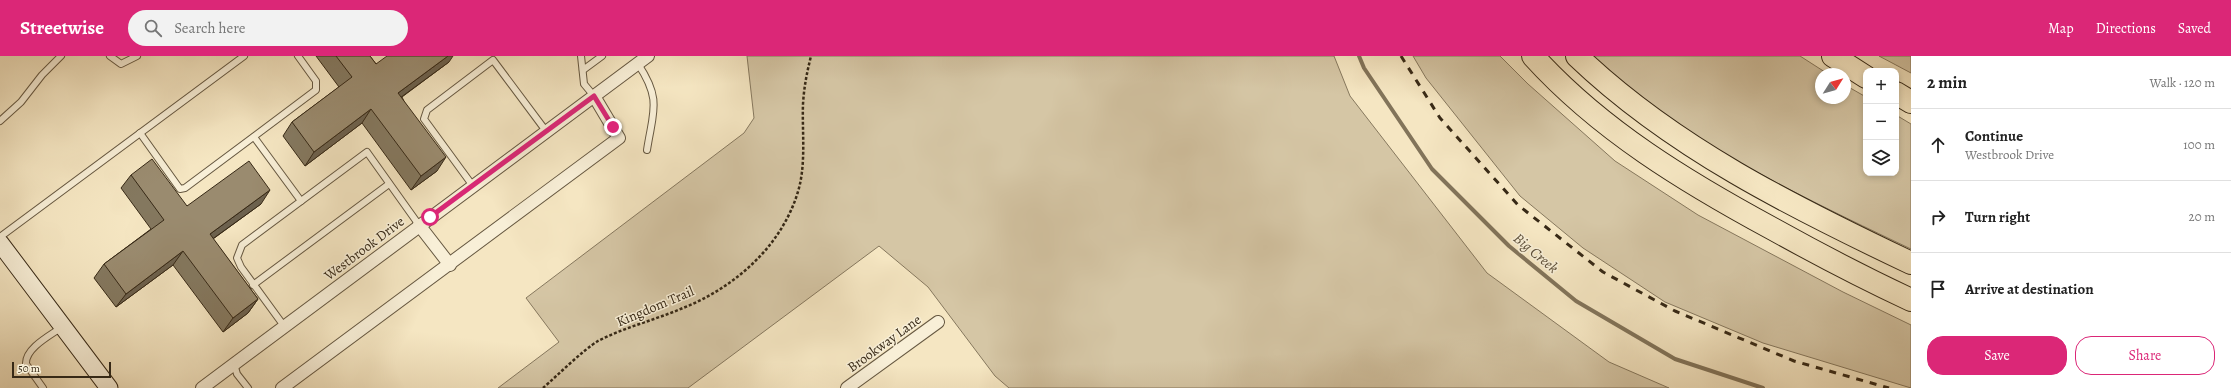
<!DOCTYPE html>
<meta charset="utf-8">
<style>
:root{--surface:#fff;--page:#f2f2f2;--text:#222;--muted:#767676;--line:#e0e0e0;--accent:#db2777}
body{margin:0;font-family:Alegreya,serif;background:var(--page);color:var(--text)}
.controls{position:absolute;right:12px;top:12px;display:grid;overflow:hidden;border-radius:8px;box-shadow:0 2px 6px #0003}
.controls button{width:36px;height:36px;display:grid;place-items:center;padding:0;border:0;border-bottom:1px solid var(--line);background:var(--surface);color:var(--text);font:20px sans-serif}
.compass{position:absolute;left:1815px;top:12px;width:36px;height:36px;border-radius:50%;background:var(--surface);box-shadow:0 2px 6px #0003;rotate:53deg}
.scale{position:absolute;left:12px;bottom:10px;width:99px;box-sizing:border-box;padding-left:4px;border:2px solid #372916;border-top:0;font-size:11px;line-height:14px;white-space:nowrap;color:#372916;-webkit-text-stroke:3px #f8efd7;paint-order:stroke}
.stop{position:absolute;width:12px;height:12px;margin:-9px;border:3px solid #db2777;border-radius:50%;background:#fff}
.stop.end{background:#db2777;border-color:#fff;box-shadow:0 1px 4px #0008}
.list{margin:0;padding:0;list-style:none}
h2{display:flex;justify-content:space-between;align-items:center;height:52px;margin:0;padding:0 16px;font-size:17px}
h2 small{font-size:13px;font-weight:400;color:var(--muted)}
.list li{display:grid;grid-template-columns:26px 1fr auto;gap:12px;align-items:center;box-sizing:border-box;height:72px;padding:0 16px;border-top:1px solid var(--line)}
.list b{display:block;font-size:15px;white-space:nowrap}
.list p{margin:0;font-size:13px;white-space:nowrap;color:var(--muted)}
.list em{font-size:13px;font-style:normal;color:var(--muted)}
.actions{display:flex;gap:8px;padding:12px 16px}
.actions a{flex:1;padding:9px 0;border:1px solid var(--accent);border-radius:16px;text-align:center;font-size:14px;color:var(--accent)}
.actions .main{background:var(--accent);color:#fff}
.icon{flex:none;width:22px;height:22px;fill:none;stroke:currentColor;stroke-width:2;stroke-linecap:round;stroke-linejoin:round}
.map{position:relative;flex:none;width:1911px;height:332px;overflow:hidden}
header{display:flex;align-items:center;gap:24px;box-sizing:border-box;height:56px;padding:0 20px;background:var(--accent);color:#fff}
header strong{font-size:19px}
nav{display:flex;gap:22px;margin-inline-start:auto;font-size:14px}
.search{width:280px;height:36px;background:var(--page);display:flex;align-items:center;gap:10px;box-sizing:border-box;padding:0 14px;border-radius:22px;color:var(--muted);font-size:15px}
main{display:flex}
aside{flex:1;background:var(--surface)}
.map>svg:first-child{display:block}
.green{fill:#d5c6a5;stroke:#86785e}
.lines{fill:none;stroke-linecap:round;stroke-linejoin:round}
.stream{stroke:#82745a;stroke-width:4}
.lane-casing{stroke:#665841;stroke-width:8}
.street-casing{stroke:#665841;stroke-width:14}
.secondary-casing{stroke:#372916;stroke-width:19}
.highway-casing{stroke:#372916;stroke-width:24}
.path{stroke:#372916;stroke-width:2.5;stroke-dasharray:3 2;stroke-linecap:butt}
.lane{stroke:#f8efd7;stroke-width:6}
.street{stroke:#f8efd7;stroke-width:12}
.secondary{stroke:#f8efd7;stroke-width:17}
.highway{stroke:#f5e6c2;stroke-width:22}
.rail{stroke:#372916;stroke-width:3;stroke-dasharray:7 7;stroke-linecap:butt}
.wall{fill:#84785f;stroke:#372916}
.shaded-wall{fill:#6c614e;stroke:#372916}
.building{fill:#9a8b6f;stroke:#372916}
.route{stroke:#db2777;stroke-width:5}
.labels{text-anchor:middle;stroke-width:3;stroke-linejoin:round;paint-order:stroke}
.street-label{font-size:14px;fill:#372916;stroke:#f8efd7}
.water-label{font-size:15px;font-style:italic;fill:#5c4e38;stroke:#f8efd7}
</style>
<header>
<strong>Streetwise</strong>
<div class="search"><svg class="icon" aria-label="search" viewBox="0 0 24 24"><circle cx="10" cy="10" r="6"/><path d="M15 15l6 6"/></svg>Search here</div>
<nav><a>Map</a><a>Directions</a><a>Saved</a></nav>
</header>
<main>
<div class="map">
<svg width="1911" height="332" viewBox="0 0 1911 332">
<rect width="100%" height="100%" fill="#f5e6c2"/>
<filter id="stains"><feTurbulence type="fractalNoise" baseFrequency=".005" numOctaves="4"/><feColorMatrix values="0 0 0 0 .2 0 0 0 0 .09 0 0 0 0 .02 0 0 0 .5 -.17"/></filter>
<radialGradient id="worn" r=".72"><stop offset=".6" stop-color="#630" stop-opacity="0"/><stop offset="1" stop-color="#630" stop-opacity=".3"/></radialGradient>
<g class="green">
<polygon points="747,0 1334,0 1350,40 1487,217 1609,306 1669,332 1009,332 995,320 928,231 879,190 688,332 498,332 559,286 526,242 744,77 754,62"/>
<polygon points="1413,0 1500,0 1528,28 1615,105 1698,159 1843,236 1911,269 1911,332 1763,287 1665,246 1583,192 1520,140 1426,22"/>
<path d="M 1592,0 L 1800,0 L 1828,18 L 1821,18 L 1821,42 L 1845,42 L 1845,29 L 1866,41 L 1866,117 L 1896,117 L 1896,59 L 1911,68 L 1911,193 C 1825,152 1736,110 1657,55 C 1634,39 1613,18 1592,0 Z"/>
<polygon points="1879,0 1911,0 1911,17"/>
</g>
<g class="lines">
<polyline class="stream" points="1359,0 1364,12 1432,113 1509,190 1576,245 1675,303 1763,332"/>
<defs>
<g id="lane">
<polyline points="110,0 121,8 137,0"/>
<polyline points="581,0 584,28 594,40"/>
<path d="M 638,8 C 662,44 653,55 647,94"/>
<polyline points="583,14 602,0"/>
<polyline points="0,65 21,46 42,19 61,0"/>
<polyline points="140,77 180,133 185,132 316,34 316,25 298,0"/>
<polyline points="254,81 301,145"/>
<polyline points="473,130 424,63 427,54 493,4 546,75"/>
<polyline points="0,181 244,0"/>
<polyline points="253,229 389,128"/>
<polyline points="284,270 241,211 237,202 242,189 367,96 419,169"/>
<polyline points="234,308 237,318 248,332"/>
<path d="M 43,332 L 26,308 C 25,292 51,279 62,271"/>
</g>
<g id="street">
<polyline points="419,169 450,209"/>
<polyline points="202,332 648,0"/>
<polyline points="282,332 619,82 594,40"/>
<polyline points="847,332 938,266"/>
</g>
<polyline id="secondary" points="0,187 109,332"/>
<g id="highway">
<path d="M 1533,0 C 1600,74 1686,126 1773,173 C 1818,198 1864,222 1911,244"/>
<path d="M 1577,0 C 1672,91 1793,151 1911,207"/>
<polyline points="1833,0 1866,21"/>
<polyline points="1896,37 1911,46"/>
</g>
</defs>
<use href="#lane" class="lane-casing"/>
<use href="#street" class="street-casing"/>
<use href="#secondary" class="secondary-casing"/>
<use href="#highway" class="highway-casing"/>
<path class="path" d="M 543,332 C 558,319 583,294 598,285 C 625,271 655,264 683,252 C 736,231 784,188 799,132 C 806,105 802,75 803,48 C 804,31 807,16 811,0"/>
<use href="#lane" class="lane"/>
<use href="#street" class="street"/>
<use href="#secondary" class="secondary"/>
<use href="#highway" class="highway"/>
<polyline class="rail" points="1401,0 1440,62 1518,149 1603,216 1675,255 1794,305 1889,332"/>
</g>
<g class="wall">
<polygon points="316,0 370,0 376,8 449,6 402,41 437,115 411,134 362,67 305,110 283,80 292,66 339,31"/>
<polygon points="131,119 187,150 261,148 213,183 258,243 248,257 223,276 173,209 116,251 94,222 104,208 151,173 121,132"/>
</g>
<g class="shaded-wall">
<polygon points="448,0 453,0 449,6 389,50 398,37"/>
<polygon points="371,53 362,67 305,110 314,96"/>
<polygon points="446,101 437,115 411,134 421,120"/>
<polygon points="270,134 261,148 200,192 210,178"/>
<polygon points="183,195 173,209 116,251 126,238"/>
<polygon points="258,243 248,257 223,276 233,262"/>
</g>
<g class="building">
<polygon points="336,0 370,0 376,8 387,0 448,0 398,37 446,101 421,120 371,53 314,96 292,66 352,21"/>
<polygon points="152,103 187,150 249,105 270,134 210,178 258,243 233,262 183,195 126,238 104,208 164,164 131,119"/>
</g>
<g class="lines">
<polyline class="route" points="430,161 594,40 613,71"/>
</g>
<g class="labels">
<g class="street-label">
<text transform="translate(364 192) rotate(-37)" y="5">Westbrook Drive</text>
<text transform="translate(655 250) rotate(-23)" y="5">Kingdom Trail</text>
<text transform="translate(884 287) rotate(-36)" y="5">Brookway Lane</text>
</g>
<g class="water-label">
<text transform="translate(1536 197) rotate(40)" y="5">Big Creek</text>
</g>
</g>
<rect width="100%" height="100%" filter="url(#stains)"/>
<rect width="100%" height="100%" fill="url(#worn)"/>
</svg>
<div class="controls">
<button>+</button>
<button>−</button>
<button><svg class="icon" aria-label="layers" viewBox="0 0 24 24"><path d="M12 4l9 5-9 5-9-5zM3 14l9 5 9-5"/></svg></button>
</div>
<svg class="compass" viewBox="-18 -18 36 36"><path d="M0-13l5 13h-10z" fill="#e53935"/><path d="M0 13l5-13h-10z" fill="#767676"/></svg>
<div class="scale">50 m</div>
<div class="stop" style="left:430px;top:161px"></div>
<div class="stop end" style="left:613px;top:71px"></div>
</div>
<aside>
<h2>2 min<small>Walk · 120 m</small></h2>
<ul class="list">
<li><svg class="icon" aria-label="ahead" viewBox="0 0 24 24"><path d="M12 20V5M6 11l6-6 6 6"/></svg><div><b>Continue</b><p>Westbrook Drive</p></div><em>100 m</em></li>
<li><svg class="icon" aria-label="right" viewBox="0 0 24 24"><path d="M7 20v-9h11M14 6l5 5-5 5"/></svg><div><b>Turn right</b></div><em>20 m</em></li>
<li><svg class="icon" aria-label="arrive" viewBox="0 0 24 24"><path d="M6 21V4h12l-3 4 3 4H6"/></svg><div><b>Arrive at destination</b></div></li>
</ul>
<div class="actions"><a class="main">Save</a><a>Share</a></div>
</aside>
</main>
